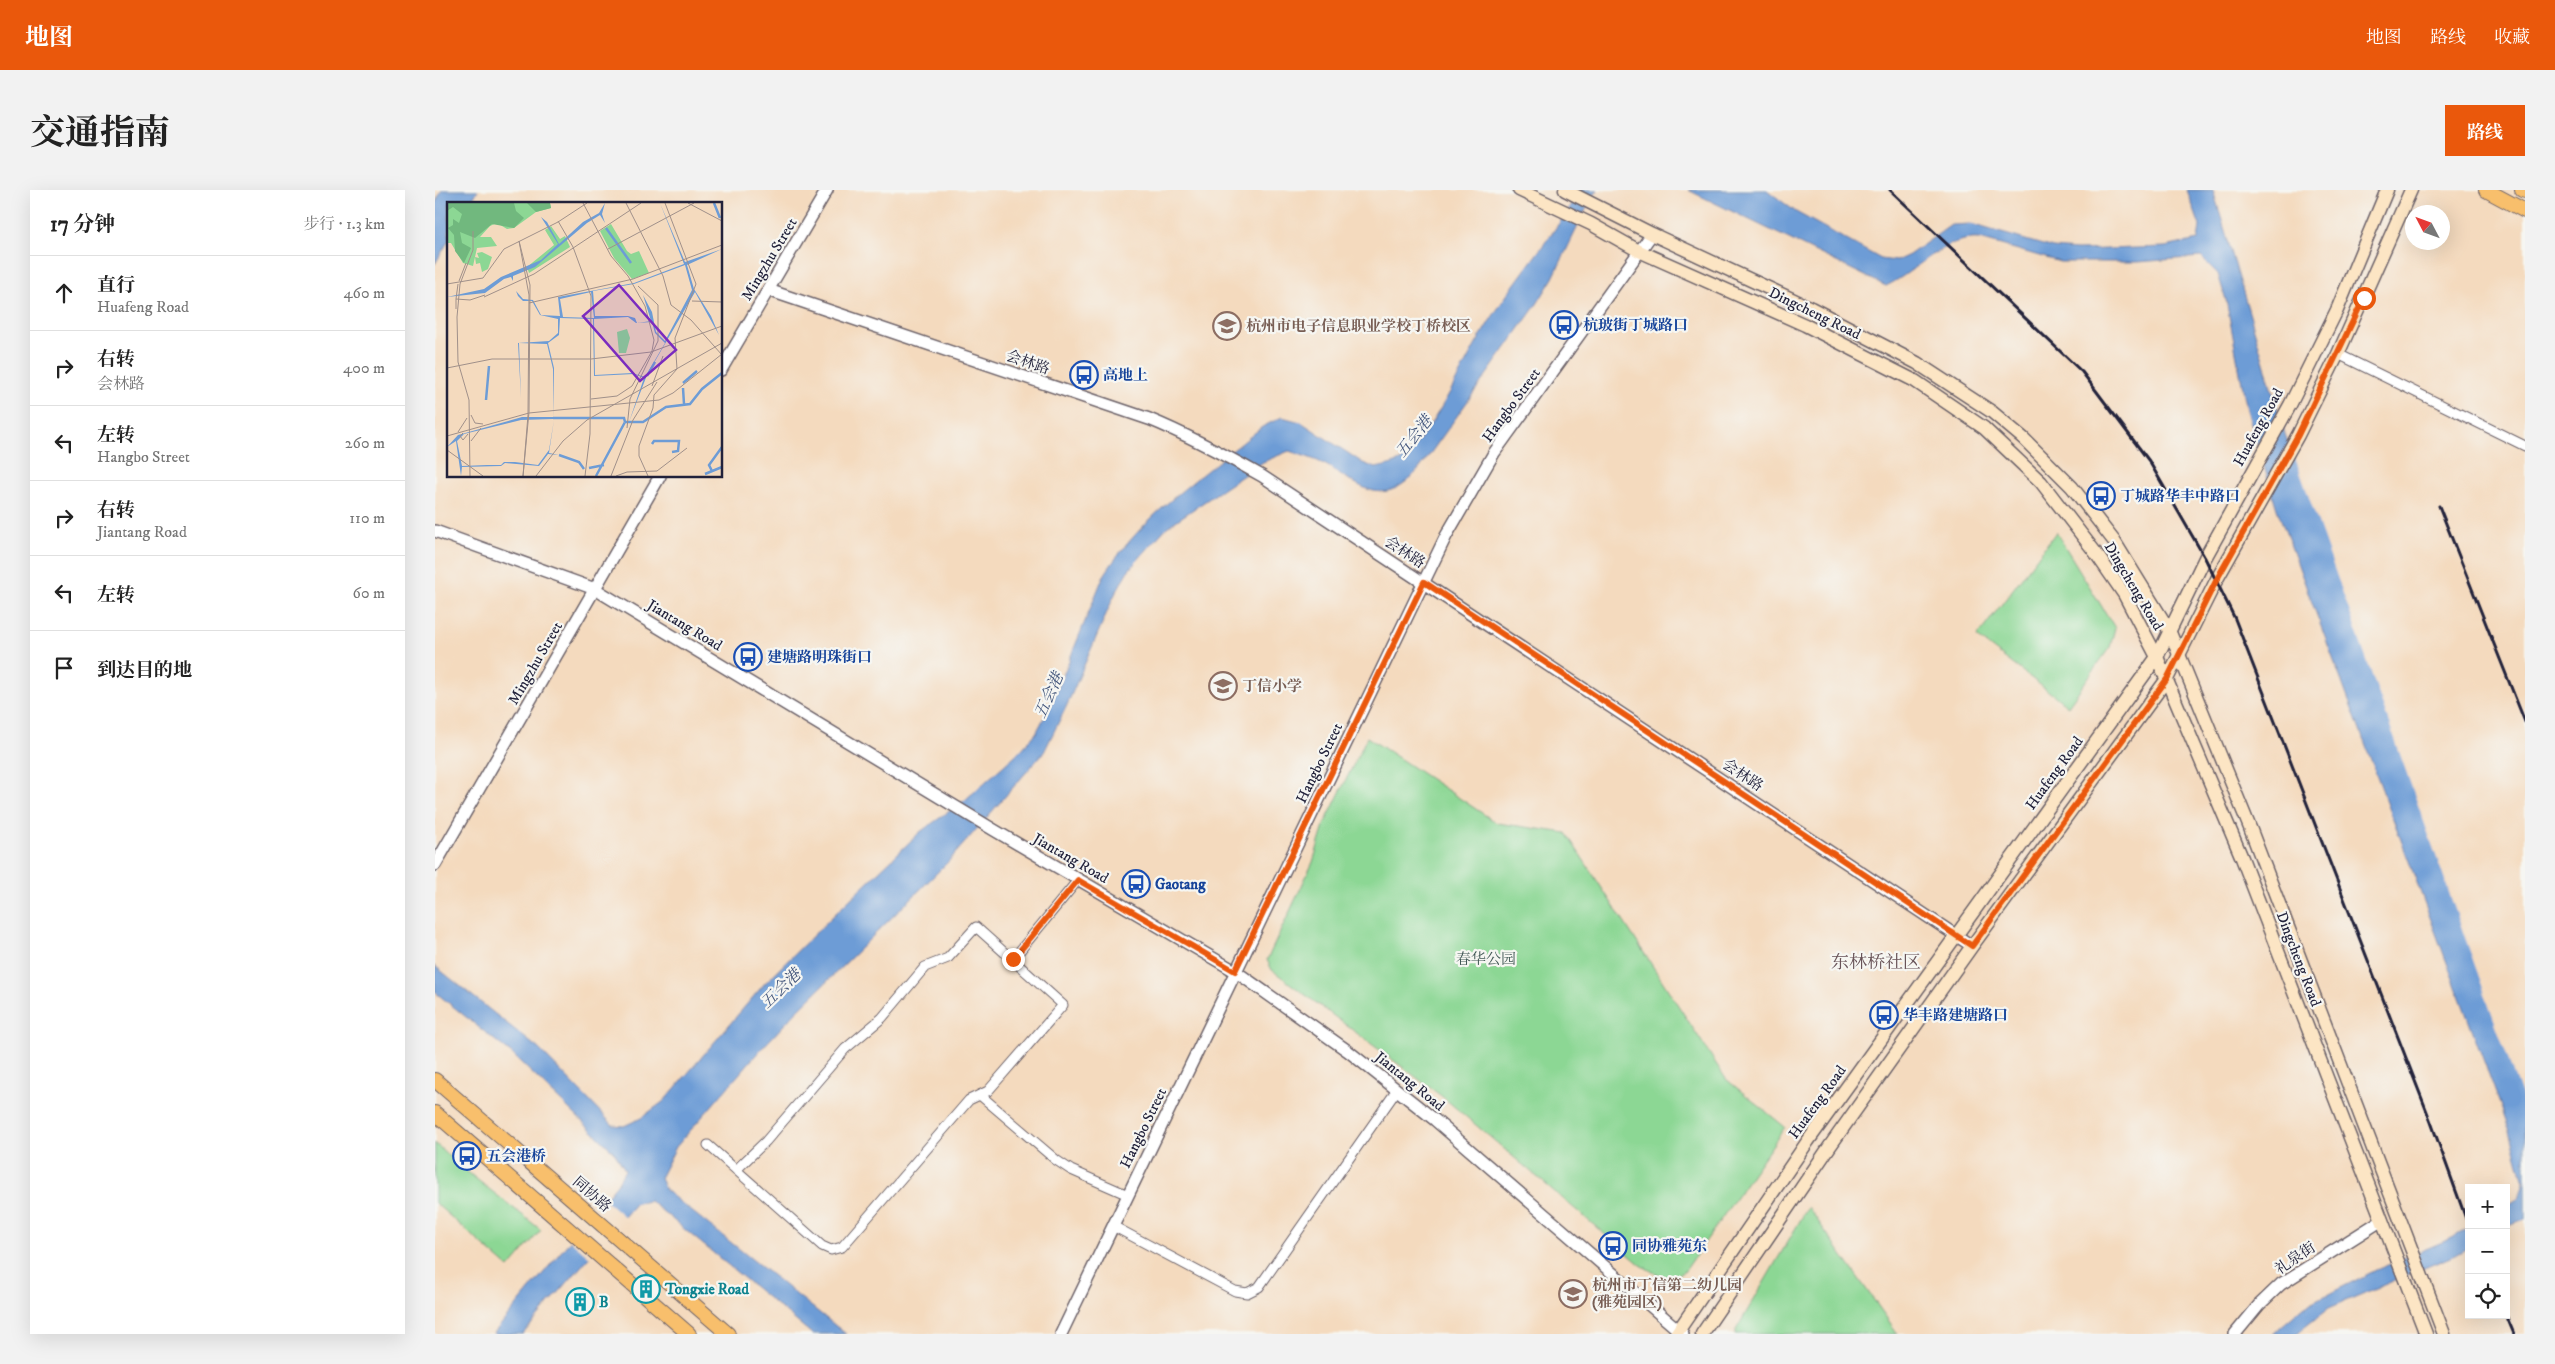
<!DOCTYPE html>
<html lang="zh">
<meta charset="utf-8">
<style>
:root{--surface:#fff;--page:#f2f2f2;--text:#222;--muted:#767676;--line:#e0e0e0;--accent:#ea580c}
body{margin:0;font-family:"IM FELL DW Pica","Noto Serif SC",serif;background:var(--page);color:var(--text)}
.controls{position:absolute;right:15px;bottom:15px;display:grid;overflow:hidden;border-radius:0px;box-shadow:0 5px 20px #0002}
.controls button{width:45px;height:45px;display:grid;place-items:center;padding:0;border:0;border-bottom:1px solid var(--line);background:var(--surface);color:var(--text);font:25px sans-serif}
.compass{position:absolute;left:1970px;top:15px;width:45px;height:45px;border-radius:50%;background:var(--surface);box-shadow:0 5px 20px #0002;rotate:311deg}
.stop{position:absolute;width:15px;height:15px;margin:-11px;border:4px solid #ea580c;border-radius:50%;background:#fff}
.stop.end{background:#ea580c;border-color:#fff;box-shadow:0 1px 5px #0008}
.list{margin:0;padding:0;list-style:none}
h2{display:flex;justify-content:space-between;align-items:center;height:65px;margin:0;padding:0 20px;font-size:21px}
h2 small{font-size:16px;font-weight:400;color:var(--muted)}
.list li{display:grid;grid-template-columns:32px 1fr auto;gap:15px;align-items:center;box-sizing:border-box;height:75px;padding:0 20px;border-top:1px solid var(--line)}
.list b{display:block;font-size:19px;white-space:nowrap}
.list p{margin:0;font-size:16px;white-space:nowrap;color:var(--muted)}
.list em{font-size:16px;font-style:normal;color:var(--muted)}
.icon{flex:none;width:28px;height:28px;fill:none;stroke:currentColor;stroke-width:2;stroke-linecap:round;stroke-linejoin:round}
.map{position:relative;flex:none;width:2090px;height:1144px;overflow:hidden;border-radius:0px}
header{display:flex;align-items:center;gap:30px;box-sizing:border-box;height:70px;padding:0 25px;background:var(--accent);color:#fff}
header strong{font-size:24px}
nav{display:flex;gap:28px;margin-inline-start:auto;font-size:18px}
.intro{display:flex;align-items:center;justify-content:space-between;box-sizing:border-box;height:120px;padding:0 30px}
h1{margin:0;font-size:35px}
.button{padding:12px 22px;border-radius:0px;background:var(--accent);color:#fff;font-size:18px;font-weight:700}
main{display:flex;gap:30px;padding:0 30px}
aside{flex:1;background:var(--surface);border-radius:0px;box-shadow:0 5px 20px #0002}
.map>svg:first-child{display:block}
.green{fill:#8cd794;stroke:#577c68}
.water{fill:#6d9cd6;stroke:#485f88}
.pier{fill:#f4dabe}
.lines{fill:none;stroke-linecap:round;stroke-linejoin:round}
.stream{stroke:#6d9cd6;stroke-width:3}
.minor-casing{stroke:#6c6269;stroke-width:11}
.tertiary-casing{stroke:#6c6269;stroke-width:14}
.secondary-casing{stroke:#6c6269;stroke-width:15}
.primary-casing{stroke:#6c6269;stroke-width:16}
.minor{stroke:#fff;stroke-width:9}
.tertiary{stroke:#fff;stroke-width:11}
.secondary{stroke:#fce5c4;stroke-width:12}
.primary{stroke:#f8bf6c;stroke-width:14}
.rail{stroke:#22223b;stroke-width:3}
.route{stroke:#ea580c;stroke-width:6}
.labels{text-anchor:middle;stroke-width:4.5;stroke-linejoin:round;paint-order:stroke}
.street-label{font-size:15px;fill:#22223b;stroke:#f6f6f2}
.transit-label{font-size:15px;font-weight:bold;fill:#164399;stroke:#f6f6f2;text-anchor:start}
.education-label{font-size:15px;font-weight:bold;fill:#785e54;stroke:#f6f6f2;text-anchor:start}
.park-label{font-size:15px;fill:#425856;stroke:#f6f6f2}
.culture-label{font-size:15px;font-weight:bold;fill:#0d838f;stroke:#f6f6f2;text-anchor:start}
.water-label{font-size:16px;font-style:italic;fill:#405379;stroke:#f6f6f2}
.quarter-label{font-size:18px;fill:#685358;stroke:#f6f6f2}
.inset-river{fill:none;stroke:#6d9cd6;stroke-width:2.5}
.inset-road{fill:none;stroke:#a0908a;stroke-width:1}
.view{fill:#7b2cbf;fill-opacity:0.15;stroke:#7b2cbf;stroke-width:2.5}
.inset-edge{fill:none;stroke:#22223b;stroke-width:2.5}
</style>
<header>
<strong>地图</strong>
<nav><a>地图</a><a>路线</a><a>收藏</a></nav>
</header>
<div class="intro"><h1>交通指南</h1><a class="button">路线</a></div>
<main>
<aside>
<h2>17 分钟<small>步行 · 1.3 km</small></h2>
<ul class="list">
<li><svg class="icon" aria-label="ahead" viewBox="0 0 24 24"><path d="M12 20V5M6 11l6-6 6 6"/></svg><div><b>直行</b><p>Huafeng Road</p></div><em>460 m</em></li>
<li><svg class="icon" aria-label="right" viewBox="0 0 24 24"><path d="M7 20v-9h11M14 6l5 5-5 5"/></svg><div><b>右转</b><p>会林路</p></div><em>400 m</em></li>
<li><svg class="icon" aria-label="left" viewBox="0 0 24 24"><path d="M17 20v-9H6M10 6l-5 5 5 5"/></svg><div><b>左转</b><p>Hangbo Street</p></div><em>260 m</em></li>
<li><svg class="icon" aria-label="right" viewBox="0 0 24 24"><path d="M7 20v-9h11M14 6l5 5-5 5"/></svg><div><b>右转</b><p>Jiantang Road</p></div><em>110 m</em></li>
<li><svg class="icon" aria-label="left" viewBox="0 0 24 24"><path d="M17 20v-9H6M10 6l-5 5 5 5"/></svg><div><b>左转</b></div><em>60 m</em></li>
<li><svg class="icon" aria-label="arrive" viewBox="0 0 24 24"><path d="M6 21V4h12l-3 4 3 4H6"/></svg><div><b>到达目的地</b></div></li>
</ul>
</aside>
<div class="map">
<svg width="2090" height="1144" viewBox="0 0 2090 1144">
<rect width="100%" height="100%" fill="#f6f6f2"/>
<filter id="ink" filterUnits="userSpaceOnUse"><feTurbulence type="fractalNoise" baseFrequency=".02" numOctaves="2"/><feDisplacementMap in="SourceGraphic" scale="10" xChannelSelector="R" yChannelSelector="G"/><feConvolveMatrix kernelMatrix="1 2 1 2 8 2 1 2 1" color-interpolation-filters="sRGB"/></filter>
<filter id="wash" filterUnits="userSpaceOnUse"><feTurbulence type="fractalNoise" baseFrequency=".0096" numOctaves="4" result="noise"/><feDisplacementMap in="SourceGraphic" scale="20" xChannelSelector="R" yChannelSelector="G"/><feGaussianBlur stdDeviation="1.12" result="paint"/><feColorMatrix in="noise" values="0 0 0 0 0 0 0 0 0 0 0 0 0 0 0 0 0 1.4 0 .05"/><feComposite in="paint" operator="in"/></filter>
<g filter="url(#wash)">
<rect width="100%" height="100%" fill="#f4dabe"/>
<g class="green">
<polygon points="1621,342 1680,438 1675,457 1633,516 1542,447"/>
<polygon points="932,547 1062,633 1131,643 1291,889 1350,937 1250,1081 1238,1088 1223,1085 1206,1075 1009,908 837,780 832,770 878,672 890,633"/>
<path d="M 0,953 C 33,985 71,1011 106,1040 L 74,1078 L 0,1013 Z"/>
<polygon points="1373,1017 1463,1144 1301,1144 1301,1140"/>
</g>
<g class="water">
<polygon points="7,0 43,0 35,14 14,14 14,50 0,74 0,14"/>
<path d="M 1146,0 L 1163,0 L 1156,9 L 1118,88 L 1102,114 L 985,278 C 948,320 929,298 891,275 C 880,269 866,265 854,261 L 828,272 L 732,337 L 692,382 L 679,406 L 632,515 L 609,562 L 512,673 L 360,823 L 319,867 L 241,957 L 225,988 L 230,1000 L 411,1144 L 377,1144 L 215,1011 L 201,1013 L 88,1144 L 58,1144 L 182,994 L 190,980 L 180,963 L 77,864 L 0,802 L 0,776 L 104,859 L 178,935 L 189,936 L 206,928 L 229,911 L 330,793 L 406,718 L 485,642 L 530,610 L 587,559 L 601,543 L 616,515 L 668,387 C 707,324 771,283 827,237 L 847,227 L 866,232 L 928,273 L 941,278 C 949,276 963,274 969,268 C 1007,228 1027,174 1056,129 C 1084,84 1118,46 1146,0 Z"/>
<path d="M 1253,0 L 1332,0 L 1361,22 L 1446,69 L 1461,71 L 1474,65 L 1516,35 L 1536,34 L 1618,58 L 1642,60 L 1730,57 L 1763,50 L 1765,36 L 1752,0 L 1778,0 L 1850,244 L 2090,921 L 2090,1029 L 2071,1036 L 2071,1016 L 2084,1008 L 2089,992 L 2075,941 L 1842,319 L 1812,220 L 1791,110 L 1783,84 L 1766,67 L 1703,72 L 1625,72 L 1545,49 C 1508,46 1483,81 1451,96 Z"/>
<polygon points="2034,1038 2034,1057 2020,1065 1894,1118 1861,1144 1837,1144 1870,1116 1941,1080 2017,1048"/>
</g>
<polygon class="pier" points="168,1008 191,1028 157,1069 134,1049"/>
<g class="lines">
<polyline class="stream" points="1857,264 2090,921"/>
</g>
</g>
<g filter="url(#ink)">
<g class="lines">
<defs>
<g id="minor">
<polyline points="1903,164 2090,256"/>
<polyline points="578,769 643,690"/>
<polyline points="545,905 621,970 636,980 693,1005"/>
<polyline points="273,955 387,1056 396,1060 407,1057 534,910 553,901 628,815 541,737 513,768 490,777 447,828 410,859 331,951 301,980"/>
<polyline points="678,1036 800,1101 812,1103 824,1097 962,900"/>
</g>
<g id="tertiary">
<path d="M 333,100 L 714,229 C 753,245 790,265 827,286 L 1537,756"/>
<polyline points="286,180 392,0"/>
<polyline points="0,341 160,399 559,640 800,781 913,861 1000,930 1248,1144"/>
<polyline points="0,675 225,286"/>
<polyline points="626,1144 1011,346 1059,263 1217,44"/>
<polyline points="1800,1144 1824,1115 1846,1094 1947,1030"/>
</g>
<g id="secondary">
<polyline points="1084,0 1156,34 1204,61 1370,135 1480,191 1549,238 1606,292 1660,362 1689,404 1722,467 1807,668 1991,1144"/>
<polyline points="1130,0 1217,44 1376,118 1482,173 1557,222 1588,248 1637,297 1679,351 1734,440 1815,638 2009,1144"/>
<polyline points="1241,1144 1373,951 1722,467 1770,368 1855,215 1902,120 1952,0"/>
<polyline points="1267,1144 1395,956 1537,756 1732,489 1782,389 1863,245 1903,164 1976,0"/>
</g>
<g id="primary">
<polyline points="2051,0 2090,21"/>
<polyline points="2087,0 2090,1"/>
<polyline points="0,890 293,1144"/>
<polyline points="0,923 254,1144"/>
</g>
</defs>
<use href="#minor" class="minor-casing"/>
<use href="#tertiary" class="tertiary-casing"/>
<use href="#secondary" class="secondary-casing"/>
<use href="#primary" class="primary-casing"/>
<use href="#minor" class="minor"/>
<use href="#tertiary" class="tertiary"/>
<use href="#secondary" class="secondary"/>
<use href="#primary" class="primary"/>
<g class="rail">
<polyline points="1455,0 1647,182 1714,271 1770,368 1800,429 1996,932 2034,1037"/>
<polyline points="2004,316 2090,532"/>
<polyline points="2071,1125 2079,1144"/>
</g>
</g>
</g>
<g class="lines" filter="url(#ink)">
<polyline class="route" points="578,769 643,690 800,781 989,392 1537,756 1732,489 1782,389 1863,245 1929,108"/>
</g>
<defs>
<symbol id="bus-ring" viewBox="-11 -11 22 22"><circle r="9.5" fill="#f6f6f2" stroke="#1a4fb4" stroke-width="1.5"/><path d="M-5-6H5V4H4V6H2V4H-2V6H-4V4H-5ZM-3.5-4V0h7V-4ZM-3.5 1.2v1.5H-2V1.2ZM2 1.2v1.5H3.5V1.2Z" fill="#1a4fb4"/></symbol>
<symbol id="school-ring" viewBox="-11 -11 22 22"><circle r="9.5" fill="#f6f6f2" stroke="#8d6e63" stroke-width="1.5"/><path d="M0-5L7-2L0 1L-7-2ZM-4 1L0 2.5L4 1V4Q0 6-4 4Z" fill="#8d6e63"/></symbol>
<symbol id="building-ring" viewBox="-11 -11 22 22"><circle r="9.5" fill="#f6f6f2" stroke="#0f9aa8" stroke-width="1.5"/><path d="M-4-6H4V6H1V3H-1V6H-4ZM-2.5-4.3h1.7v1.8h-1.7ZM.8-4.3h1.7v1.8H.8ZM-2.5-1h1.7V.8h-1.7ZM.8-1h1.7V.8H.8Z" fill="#0f9aa8"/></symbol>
</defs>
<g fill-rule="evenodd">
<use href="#bus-ring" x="1113" y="119" width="32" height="32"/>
<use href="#school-ring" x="776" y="120" width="32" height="32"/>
<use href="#bus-ring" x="633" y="169" width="32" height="32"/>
<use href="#bus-ring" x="1650" y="290" width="32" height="32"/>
<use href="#bus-ring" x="297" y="451" width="32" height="32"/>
<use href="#school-ring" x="772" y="480" width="32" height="32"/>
<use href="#bus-ring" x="685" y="678" width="32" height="32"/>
<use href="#bus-ring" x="1433" y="809" width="32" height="32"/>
<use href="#bus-ring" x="16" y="950" width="32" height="32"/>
<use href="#bus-ring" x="1162" y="1040" width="32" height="32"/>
<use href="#building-ring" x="195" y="1083" width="32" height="32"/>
<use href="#school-ring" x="1122" y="1088" width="32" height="32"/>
<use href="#building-ring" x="129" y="1096" width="32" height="32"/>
</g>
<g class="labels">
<g class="street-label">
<text transform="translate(334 69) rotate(-59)" y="5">Mingzhu Street</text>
<text transform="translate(1380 123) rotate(26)" y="5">Dingcheng Road</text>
<text transform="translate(593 172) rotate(19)" y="5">会林路</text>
<text transform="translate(1076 215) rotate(-54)" y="5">Hangbo Street</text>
<text transform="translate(1823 237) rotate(-61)" y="5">Huafeng Road</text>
<text transform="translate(970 362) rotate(33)" y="5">会林路</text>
<text transform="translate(1699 396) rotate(59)" y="5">Dingcheng Road</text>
<text transform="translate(250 435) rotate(31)" y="5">Jiantang Road</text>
<text transform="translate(100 473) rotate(-60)" y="5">Mingzhu Street</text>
<text transform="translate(884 573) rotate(-64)" y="5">Hangbo Street</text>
<text transform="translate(1619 583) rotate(-54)" y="5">Huafeng Road</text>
<text transform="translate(1308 585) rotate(34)" y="5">会林路</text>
<text transform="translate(636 668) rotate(30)" y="5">Jiantang Road</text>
<text transform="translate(1864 769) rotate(69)" y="5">Dingcheng Road</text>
<text transform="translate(975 891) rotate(39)" y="5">Jiantang Road</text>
<text transform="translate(1382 912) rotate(-54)" y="5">Huafeng Road</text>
<text transform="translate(708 938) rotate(-64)" y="5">Hangbo Street</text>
<text transform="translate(157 1004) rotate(41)" y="5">同协路</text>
<text transform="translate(1860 1068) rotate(-34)" y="5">礼泉街</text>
</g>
<g class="transit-label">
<text x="1148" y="140">杭玻街丁城路口</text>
<text x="668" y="190">高地上</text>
<text x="1685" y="311">丁城路华丰中路口</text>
<text x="332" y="472">建塘路明珠街口</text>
<text x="720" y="699">Gaotang</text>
<text x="1468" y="830">华丰路建塘路口</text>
<text x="51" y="971">五会港桥</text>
<text x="1197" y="1061">同协雅苑东</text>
</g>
<g class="education-label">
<text x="811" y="141">杭州市电子信息职业学校丁桥校区</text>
<text x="807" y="501">丁信小学</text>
<text x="1157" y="1100">杭州市丁信第二幼儿园<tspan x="1157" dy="17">(雅苑园区)</tspan></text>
</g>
<g class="park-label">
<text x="1051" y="774">春华公园</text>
</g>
<g class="culture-label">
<text x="230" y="1104">Tongxie Road</text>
<text x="164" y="1117">B</text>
</g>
<g class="water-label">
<text transform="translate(978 246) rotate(-52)" y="6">五会港</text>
<text transform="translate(613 505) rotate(-66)" y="6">五会港</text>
<text transform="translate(345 798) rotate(-44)" y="6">五会港</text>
</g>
<g class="quarter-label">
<text x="1441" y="778">东林桥社区</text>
</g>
</g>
<g transform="translate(12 12)">
<rect width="275" height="275" fill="#f4dabe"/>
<path d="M 0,1 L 103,1 L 104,6 L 89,10 L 67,26 L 60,27 L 50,21 L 43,24 L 33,35 L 44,35 L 50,44 L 30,46 L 28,55 L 32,56 L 30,51 L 35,50 L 45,55 L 41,67 L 35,70 L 33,61 L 29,62 L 28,55 L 26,64 L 16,61 L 4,41 L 0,41 ZM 164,22 L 180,49 L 184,52 L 192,49 L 202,71 L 185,77 L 167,56 L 153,29 ZM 104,24 L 113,37 L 118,34 L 123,45 L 82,71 L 80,65 L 107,43 L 98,28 ZM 180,127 L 183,136 L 179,151 L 172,151 L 170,130 Z" fill="#8cd794"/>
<path d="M 0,1 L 67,1 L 69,9 L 77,16 L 67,26 L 45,22 L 28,36 L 13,30 L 15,41 L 24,46 L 17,61 L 8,49 L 7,33 L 1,26 L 6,23 L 6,17 L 12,21 L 15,12 L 6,5 L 0,9 ZM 80,1 L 103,1 L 104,6 L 89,10 Z" fill="#71b87e"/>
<path d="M 158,1 L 155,12 L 158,21 L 153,13 L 140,21 L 88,65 L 66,74 L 66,79 L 64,75 L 57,77 L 38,91 L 0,95 L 37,87 L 54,75 L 94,58 L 111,42 L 94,15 L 100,20 L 112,42 L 136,20 L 152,11 ZM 213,1 L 238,60 L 275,47 L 240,63 L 247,87 L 264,114 L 272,133 L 248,90 L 200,173 L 182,220 L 197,176 L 187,172 L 147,174 L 146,117 L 113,116 L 112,133 L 101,141 L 107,166 L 107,217 L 74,218 L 17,232 L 10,239 L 15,264 L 40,263 L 54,263 L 57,260 L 68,260 L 91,263 L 102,248 L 107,218 L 102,251 L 112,253 L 101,252 L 92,264 L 58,261 L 54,264 L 15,265 L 14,274 L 9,239 L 0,245 L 11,233 L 75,215 L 107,215 L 106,167 L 100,142 L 72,141 L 74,196 L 71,141 L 102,139 L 111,131 L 111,117 L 93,113 L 85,99 L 76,99 L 71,94 L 69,89 L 76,97 L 86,98 L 94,113 L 113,114 L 111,95 L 187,81 L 237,62 ZM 238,63 L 245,88 L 218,139 L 209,130 L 205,110 L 196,93 L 204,119 L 190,121 L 188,116 L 181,114 L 148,114 L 146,89 L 187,82 ZM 144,90 L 147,116 L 116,115 L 113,97 ZM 181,115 L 189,121 L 205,120 L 208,131 L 218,141 L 198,175 L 185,171 L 148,173 L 147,117 Z" fill="#6d9cd6" fill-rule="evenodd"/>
<path class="inset-river" d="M 267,1 L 273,16M 159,26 L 184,61M 200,174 L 208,160M 236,181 L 250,169M 236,186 L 237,202M 39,198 L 42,164M 106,216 L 177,216 L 178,220M 178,220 L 196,220 L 219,205 L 243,202 L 255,187 L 275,171M 205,242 L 207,239 L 232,239 L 231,249 L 225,250M 112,253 L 132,260 L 137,267M 142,266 L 157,263M 265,269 L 262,263 L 275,245M 258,272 L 275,265M 149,274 L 178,220"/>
<path class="inset-road" d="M 136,1 L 164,54 L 181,74 L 198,104 L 207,138 L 205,149 L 185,184 L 170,194 L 144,197M 179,1 L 216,74 L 224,103 L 244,118 L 275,153M 241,1 L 275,19M 111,19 L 126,45 L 144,94 L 143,232 L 138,274M 161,47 L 247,1M 12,79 L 19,61M 0,82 L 36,76 L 57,47 L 111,20 L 140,1M 37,95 L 87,72 L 194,1M 9,97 L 11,82M 245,99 L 275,100M 82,101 L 186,77 L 275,43M 9,107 L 9,97 L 23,98 L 38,93M 0,166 L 45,157 L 144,157 L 204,150 L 275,124M 205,184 L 216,154M 24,213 L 28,221 L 36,222M 180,226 L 183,197 L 211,139 L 211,103 L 191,84M 11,230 L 20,216M 16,231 L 13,234 L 16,238 L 21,232M 0,234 L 82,211 L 212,198 L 226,191 L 275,152M 24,239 L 34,226M 0,248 L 36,274M 23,274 L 22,198 L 11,160 L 10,115 L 13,82 L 26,48 L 26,29M 76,274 L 81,213 L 82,93 L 72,39 L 83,83 L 82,210 L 76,274M 89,274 L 116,239 L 140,218 L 275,141M 164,274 L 186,218 L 210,180M 169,274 L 180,270 L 210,269 L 240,246M 201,274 L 192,254 L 192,244 L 206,206 L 207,193 L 230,167 L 228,136 L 249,82 L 218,1"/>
<path class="view" d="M 172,83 L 229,148 L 193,179 L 136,114 Z"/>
<rect width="275" height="275" class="inset-edge"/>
</g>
</svg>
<div class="controls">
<button>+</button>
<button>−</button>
<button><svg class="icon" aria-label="locate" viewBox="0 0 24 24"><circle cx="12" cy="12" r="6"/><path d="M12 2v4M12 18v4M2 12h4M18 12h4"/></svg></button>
</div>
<svg class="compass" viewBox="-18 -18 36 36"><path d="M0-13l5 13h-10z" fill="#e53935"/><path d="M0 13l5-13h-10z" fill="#767676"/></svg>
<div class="stop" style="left:1929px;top:108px"></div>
<div class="stop end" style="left:578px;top:769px"></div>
</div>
</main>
